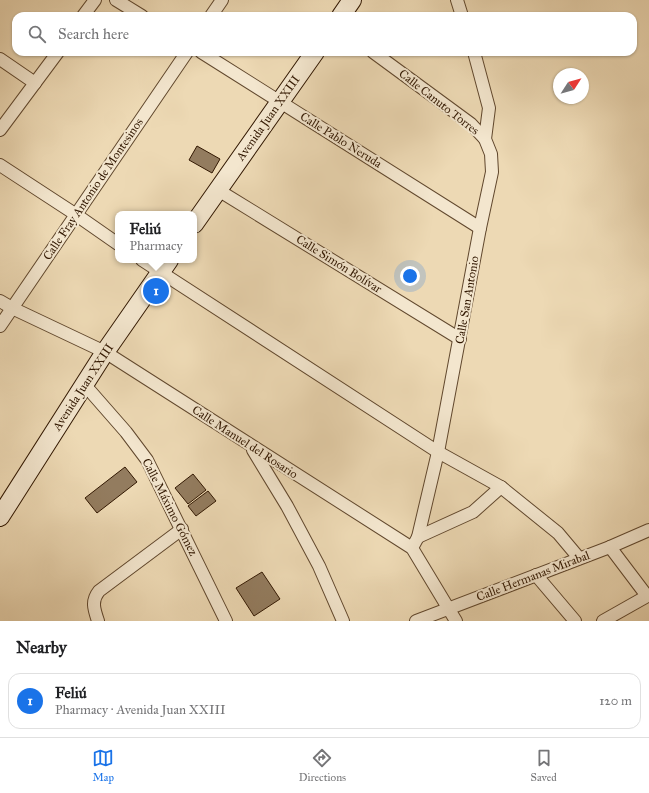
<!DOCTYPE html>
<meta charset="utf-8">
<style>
:root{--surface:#fff;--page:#f6f6f6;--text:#202124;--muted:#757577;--line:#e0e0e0;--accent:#1a73e8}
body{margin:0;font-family:"IM FELL Great Primer",serif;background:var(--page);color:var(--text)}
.compass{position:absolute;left:553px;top:68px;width:36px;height:36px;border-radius:50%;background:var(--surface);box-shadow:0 1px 3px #0004;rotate:54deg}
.you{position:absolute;left:410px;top:276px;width:14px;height:14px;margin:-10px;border:3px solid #fff;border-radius:50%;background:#1a73e8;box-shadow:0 0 0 6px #1a73e833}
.badge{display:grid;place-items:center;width:26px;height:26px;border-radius:50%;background:var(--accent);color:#fff;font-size:13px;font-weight:700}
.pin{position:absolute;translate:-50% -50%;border:2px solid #fff;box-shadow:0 1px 4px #0006}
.popup{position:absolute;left:115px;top:211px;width:82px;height:52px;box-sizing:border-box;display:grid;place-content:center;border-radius:8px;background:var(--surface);filter:drop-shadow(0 1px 3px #0005);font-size:13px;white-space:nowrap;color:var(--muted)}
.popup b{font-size:15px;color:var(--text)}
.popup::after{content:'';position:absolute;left:50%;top:100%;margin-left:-8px;border:8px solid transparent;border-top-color:var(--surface)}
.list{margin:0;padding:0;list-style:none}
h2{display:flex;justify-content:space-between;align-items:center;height:52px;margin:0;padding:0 16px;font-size:17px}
h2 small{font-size:13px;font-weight:400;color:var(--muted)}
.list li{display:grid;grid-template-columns:26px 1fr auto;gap:12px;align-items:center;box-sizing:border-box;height:56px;margin:0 8px 8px;padding:0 8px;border:1px solid var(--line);border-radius:12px}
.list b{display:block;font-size:15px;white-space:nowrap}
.list p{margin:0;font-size:13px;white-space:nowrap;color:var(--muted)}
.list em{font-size:13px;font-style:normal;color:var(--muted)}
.icon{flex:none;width:22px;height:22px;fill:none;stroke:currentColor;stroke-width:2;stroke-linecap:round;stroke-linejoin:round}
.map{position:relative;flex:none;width:649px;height:621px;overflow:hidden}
.search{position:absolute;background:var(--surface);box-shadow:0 1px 3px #0004;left:12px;right:12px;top:12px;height:44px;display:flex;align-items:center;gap:10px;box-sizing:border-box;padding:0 14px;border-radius:12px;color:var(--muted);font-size:15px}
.sheet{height:116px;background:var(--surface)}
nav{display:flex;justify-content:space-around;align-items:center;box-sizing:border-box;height:56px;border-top:1px solid var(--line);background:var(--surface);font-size:11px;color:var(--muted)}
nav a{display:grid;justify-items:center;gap:2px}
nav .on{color:var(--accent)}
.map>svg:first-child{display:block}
.building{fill:#937c5f;stroke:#321802}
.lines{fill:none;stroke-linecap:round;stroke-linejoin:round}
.street-casing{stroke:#61482e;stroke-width:14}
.secondary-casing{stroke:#321802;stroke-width:20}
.street{stroke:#f3e6ce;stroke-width:12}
.secondary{stroke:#f3e6ce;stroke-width:18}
.labels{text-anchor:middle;stroke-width:4;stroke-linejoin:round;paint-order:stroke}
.street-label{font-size:12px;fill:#321802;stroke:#f3e6ce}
</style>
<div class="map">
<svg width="649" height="621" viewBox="0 0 649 621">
<rect width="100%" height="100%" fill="#edd9b4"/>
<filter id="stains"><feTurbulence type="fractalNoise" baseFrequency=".005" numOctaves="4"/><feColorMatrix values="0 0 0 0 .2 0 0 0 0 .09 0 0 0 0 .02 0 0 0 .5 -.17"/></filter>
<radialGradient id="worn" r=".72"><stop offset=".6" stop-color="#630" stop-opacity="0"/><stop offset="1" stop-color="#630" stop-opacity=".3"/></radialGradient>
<g class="building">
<polygon points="197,146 220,159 212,173 189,160"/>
<polygon points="125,467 137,482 97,513 85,498"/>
<polygon points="193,474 206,490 188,504 175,488"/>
<polygon points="208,491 216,501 196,516 188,506"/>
<polygon points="262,572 280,599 254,616 236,588"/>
</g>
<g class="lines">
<defs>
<g id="street">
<polyline points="116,0 142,16"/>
<polyline points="457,0 462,16"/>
<polyline points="83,16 95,0"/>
<polyline points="211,16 222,0"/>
<polyline points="201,52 480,228"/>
<polyline points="373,52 471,124 485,139"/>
<polyline points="0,59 35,83"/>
<polyline points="0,130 58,52"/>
<polyline points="0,165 75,214 118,244"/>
<polyline points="218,190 460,339"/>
<polyline points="142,260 438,452 501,487 558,533 579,558"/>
<polyline points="0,301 12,308 105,352 412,548 456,621"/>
<polyline points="0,326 187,52"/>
<polyline points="84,384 126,432 147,460 226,621"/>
<polyline points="253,450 287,506 319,566 343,621"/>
<polyline points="418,537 473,512 501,487"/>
<polyline points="610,547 647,596"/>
<polyline points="412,548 418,537 438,452 480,228 492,172 491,154 485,139 489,108 474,52"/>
<polyline points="536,575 575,621"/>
<path d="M 98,621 C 94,609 91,601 99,591 L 182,529"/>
<polyline points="416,621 610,547 649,530"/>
<polyline points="603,621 649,595"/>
</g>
<g id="secondary">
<polyline points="341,16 352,0"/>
<polyline points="194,224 315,52"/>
<polyline points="0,517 105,352 169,260"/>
</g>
</defs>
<use href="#street" class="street-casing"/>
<use href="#secondary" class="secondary-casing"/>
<use href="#street" class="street"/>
<use href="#secondary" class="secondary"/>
</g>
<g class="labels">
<g class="street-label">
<text transform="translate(439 102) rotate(38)" y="4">Calle Canuto Torres</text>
<text transform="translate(268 118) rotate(-55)" y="4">Avenida Juan XXIII</text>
<text transform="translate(341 140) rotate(32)" y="4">Calle Pablo Neruda</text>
<text transform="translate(93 189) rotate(-56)" y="4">Calle Fray Antonio de Montesinos</text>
<text transform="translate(339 264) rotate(32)" y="4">Calle Simón Bolívar</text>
<text transform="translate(467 300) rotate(-80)" y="4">Calle San Antonio</text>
<text transform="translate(83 387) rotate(-57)" y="4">Avenida Juan XXIII</text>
<text transform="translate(245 442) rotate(33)" y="4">Calle Manuel del Rosario</text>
<text transform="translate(170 507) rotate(63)" y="4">Calle Máximo Gómez</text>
<text transform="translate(533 576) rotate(-21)" y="4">Calle Hermanas Mirabal</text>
</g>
</g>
<rect width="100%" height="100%" filter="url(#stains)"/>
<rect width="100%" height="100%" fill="url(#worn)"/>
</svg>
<svg class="compass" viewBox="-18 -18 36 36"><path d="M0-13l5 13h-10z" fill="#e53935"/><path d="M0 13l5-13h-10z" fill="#757577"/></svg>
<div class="you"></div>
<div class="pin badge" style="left:156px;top:291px">1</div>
<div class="popup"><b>Feliú</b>Pharmacy</div>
<div class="search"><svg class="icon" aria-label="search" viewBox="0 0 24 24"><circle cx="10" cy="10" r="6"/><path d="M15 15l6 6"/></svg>Search here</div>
</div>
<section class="sheet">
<h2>Nearby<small></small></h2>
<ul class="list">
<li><span class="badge">1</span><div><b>Feliú</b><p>Pharmacy · Avenida Juan XXIII</p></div><em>120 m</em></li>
</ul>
</section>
<nav>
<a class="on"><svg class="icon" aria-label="map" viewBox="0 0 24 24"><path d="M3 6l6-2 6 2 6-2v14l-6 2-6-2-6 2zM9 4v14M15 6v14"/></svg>Map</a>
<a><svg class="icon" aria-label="directions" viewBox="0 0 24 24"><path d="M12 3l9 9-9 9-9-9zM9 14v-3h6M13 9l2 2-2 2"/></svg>Directions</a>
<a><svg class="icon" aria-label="saved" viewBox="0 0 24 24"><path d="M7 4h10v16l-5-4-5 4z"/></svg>Saved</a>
</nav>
